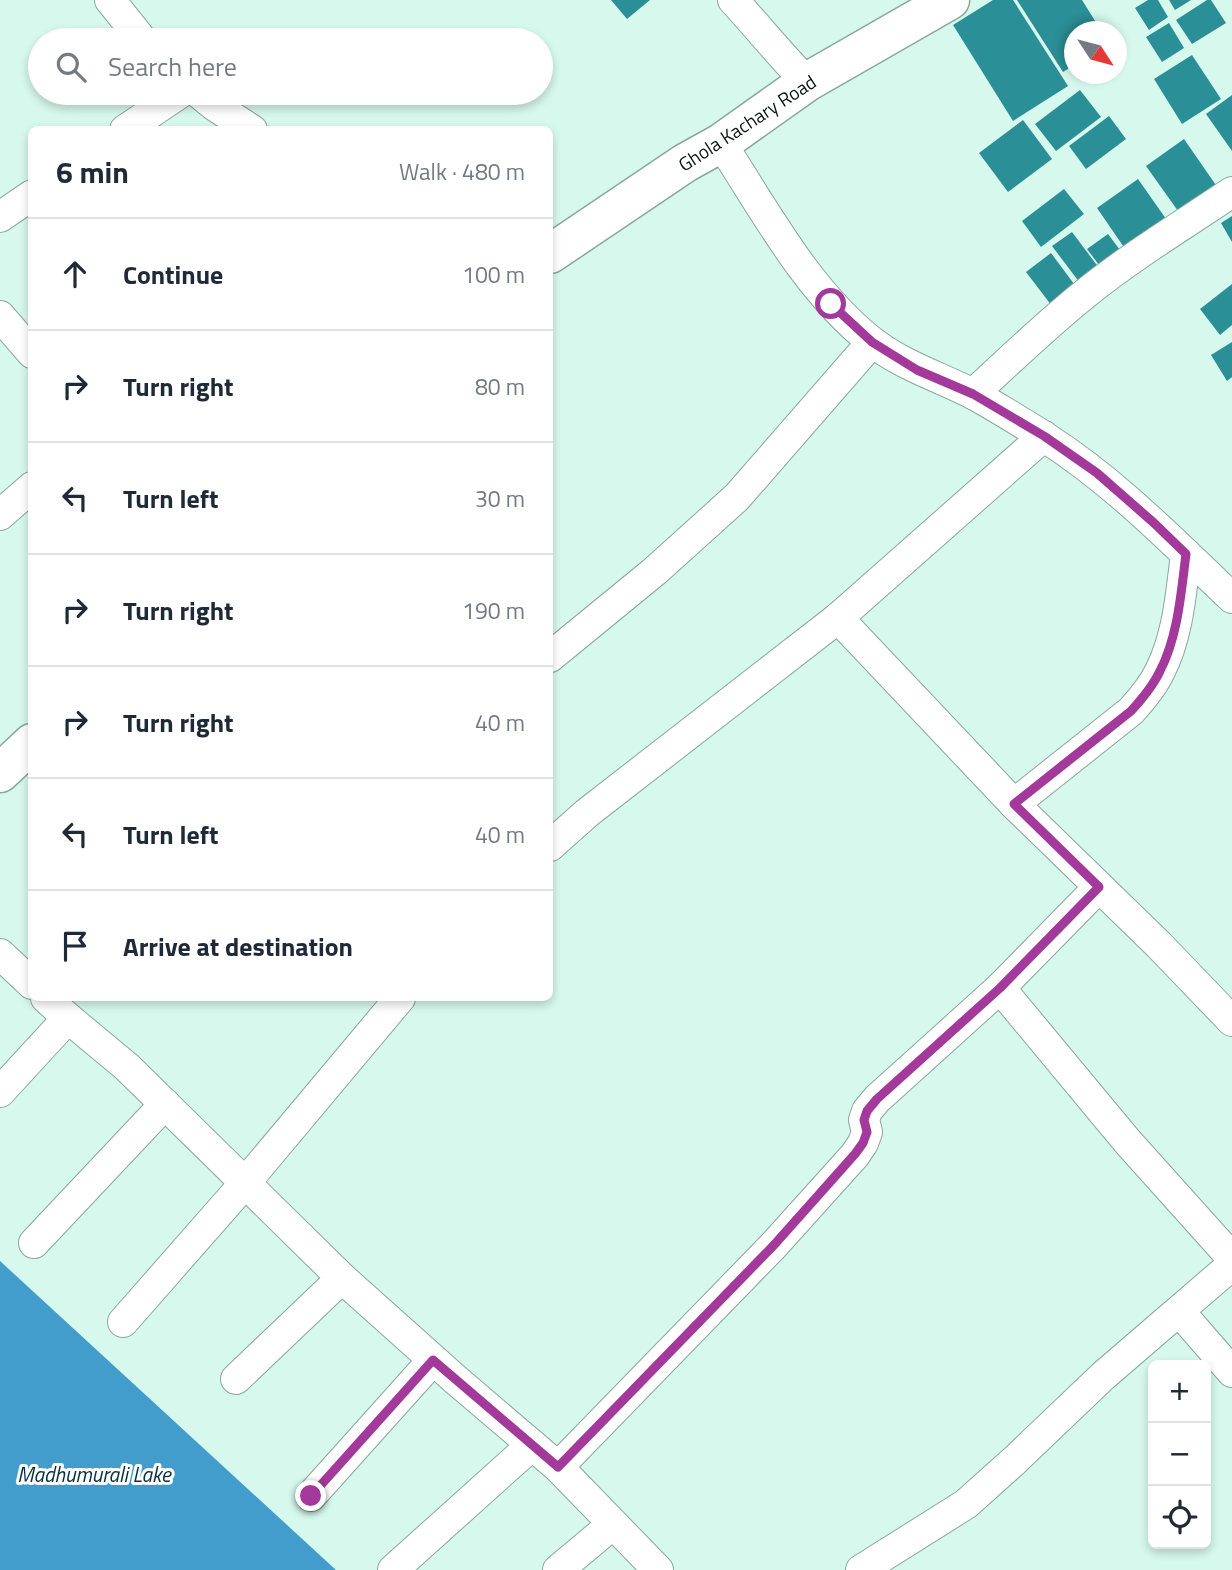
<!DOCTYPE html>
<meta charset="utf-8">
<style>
:root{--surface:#fff;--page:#f2f2f3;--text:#1f2937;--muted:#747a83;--line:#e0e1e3}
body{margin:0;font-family:"Titillium Web",sans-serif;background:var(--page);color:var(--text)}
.controls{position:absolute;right:21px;bottom:21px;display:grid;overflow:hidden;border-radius:10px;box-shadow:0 4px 10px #0003}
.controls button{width:63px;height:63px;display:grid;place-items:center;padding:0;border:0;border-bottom:2px solid var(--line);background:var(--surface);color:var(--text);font:35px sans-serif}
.compass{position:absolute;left:1064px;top:21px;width:63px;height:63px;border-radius:50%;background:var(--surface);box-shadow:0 4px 10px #0003;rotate:126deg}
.stop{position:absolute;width:21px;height:21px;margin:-16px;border:5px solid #a2399b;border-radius:50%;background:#fff}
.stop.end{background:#a2399b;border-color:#fff;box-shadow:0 2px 7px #0008}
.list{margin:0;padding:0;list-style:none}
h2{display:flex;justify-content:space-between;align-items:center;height:91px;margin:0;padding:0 28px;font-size:30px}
h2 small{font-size:23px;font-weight:400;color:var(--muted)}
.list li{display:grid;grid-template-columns:46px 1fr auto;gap:21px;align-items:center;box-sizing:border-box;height:112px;padding:0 28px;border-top:2px solid var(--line)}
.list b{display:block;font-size:26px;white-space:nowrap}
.list em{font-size:23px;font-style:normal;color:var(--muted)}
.icon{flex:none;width:38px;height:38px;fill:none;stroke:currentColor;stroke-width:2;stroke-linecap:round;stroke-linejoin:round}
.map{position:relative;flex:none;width:1232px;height:1570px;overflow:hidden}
.search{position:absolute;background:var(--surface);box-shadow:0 4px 10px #0003;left:28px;top:28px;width:525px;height:77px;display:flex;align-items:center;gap:18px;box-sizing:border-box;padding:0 24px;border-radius:38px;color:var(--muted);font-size:26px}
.panel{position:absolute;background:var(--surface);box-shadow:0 4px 10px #0003;left:28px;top:126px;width:525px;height:875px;border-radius:10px}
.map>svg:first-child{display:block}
.water{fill:#429dcd}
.building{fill:#2b8f97}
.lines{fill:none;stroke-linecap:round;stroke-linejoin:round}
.street-casing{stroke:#89a89d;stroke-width:32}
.secondary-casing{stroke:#89a89d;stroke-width:41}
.street{stroke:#fff;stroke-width:30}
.secondary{stroke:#fff;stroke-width:38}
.route{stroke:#a2399b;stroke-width:9}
.labels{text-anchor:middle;stroke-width:6;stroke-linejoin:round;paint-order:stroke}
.street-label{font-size:19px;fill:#091411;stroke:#fff}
.water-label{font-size:21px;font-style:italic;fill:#073044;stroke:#fff}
</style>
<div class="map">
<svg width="1232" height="1570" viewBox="0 0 1232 1570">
<rect width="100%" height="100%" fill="#d7f8ec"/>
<polygon class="water" points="0,1261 336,1570 0,1570"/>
<g class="building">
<polygon points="611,0 650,0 627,19"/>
<polygon points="993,0 1013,0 1068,86 1013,121 953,25"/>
<polygon points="1017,0 1082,0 1102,32 1074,32 1074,65 1063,72"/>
<polygon points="1148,0 1158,0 1168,17 1149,30 1135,8"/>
<polygon points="1169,0 1191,0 1175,10"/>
<polygon points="1207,0 1211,0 1226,23 1192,44 1176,20"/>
<polygon points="1169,23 1184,48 1162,62 1146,37"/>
<polygon points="1192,55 1221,99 1182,124 1154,79"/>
<polygon points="1080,90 1101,117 1056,151 1035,124"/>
<polygon points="1232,95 1232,151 1206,114"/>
<polygon points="1109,116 1126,139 1086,169 1069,146"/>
<polygon points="1023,120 1052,159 1008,192 979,153"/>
<polygon points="1184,139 1220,191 1183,218 1146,166"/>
<polygon points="1138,179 1171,226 1130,256 1097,208"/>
<polygon points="1064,189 1084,214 1041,247 1022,221"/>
<polygon points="1232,216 1232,242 1221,223"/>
<polygon points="1072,232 1105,276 1086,291 1052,246"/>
<polygon points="1108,234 1126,258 1105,273 1087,249"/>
<polygon points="1051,253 1080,292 1055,310 1026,272"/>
<polygon points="1232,284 1232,325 1220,335 1200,309"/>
<polygon points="1232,342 1232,377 1227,381 1211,355"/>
</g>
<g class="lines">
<defs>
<g id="street">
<polyline points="110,0 142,40"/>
<path d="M 733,0 C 758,27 781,56 807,82"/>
<polyline points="199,93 215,106 252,130"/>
<polyline points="125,130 180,93"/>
<path d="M 721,143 C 765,211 807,290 871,341 C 903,366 940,377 975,395 C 998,408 1021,422 1043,436 C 1114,481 1172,541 1232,598"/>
<polyline points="0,217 32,195"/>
<polyline points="0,316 32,353"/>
<path d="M 973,394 C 1010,360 1046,325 1086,293 C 1132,256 1183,225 1232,192"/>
<polyline points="0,515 32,487"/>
<polyline points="838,618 1014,804 1159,945 1232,1021"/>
<polyline points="550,657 655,571 737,497 872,342"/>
<path d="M 1014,804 L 1131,711 C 1142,699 1153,686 1160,671 C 1178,636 1181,593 1186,554"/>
<polyline points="550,846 587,813 838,618 1044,436"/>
<polyline points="0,954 32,984"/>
<polyline points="1000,988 1127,1141 1232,1258"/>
<polyline points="46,998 68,1018 127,1067 342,1278 456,1380 558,1467 658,1570"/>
<polyline points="0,1092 68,1018"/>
<polyline points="34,1243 165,1104"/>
<polyline points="1179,1311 1232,1372"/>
<polyline points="123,1322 245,1183 400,998"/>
<polyline points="236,1379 342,1278"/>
<polyline points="558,1467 774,1245 855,1155 863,1143 867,1132 864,1120 867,1111 877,1099 1000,988 1099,887"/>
<polyline points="311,1496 433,1360"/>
<polyline points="393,1570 532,1445"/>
<polyline points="558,1570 613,1524"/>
<polyline points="861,1570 966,1504 1014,1461 1103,1376 1232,1265"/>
</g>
<g id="secondary">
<polyline points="550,254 685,163 721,143 807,82 950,0"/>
<polyline points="0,773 32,743"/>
</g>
</defs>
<use href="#street" class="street-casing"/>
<use href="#secondary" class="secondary-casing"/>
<use href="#street" class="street"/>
<use href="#secondary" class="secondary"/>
</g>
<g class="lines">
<path class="route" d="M 311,1496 L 433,1360 L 558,1467 L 774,1245 L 855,1154 L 863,1143 L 867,1132 L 864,1120 L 867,1111 L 877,1099 L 1000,988 L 1099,887 L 1014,804 L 1131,711 C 1142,699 1153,686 1160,671 C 1178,636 1181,593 1186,554 L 1154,523 L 1097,473 L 1044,436 L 973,394 L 917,370 L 872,342 L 831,304"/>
</g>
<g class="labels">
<g class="street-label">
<text transform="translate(747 123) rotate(-33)" y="7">Ghola Kachary Road</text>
</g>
<g class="water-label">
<text x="94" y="1482">Madhumurali Lake</text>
</g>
</g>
</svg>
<div class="controls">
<button>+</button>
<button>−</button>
<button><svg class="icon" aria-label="locate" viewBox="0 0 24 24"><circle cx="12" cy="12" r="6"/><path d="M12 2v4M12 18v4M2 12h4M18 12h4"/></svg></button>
</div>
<svg class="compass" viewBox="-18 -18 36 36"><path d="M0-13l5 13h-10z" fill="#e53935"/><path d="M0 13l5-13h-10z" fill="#747a83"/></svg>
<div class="stop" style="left:831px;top:304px"></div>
<div class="stop end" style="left:311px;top:1496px"></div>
<div class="search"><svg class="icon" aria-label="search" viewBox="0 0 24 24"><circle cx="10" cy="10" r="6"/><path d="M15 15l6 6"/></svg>Search here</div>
<section class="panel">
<h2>6 min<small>Walk · 480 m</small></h2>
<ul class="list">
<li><svg class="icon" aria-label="ahead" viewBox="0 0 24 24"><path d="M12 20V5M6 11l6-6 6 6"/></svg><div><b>Continue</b></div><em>100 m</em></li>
<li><svg class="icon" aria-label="right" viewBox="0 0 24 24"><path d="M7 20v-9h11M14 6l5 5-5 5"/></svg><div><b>Turn right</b></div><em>80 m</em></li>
<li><svg class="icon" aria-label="left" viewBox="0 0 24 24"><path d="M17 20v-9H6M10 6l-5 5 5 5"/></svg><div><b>Turn left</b></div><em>30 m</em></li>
<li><svg class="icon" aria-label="right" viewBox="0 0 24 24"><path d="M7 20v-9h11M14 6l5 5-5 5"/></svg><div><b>Turn right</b></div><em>190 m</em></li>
<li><svg class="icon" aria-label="right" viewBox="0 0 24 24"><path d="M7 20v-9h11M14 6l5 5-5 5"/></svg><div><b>Turn right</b></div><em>40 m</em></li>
<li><svg class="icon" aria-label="left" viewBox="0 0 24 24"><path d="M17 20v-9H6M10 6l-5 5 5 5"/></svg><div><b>Turn left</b></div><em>40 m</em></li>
<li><svg class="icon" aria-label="arrive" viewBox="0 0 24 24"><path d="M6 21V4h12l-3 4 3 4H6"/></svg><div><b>Arrive at destination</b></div></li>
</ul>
</section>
</div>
